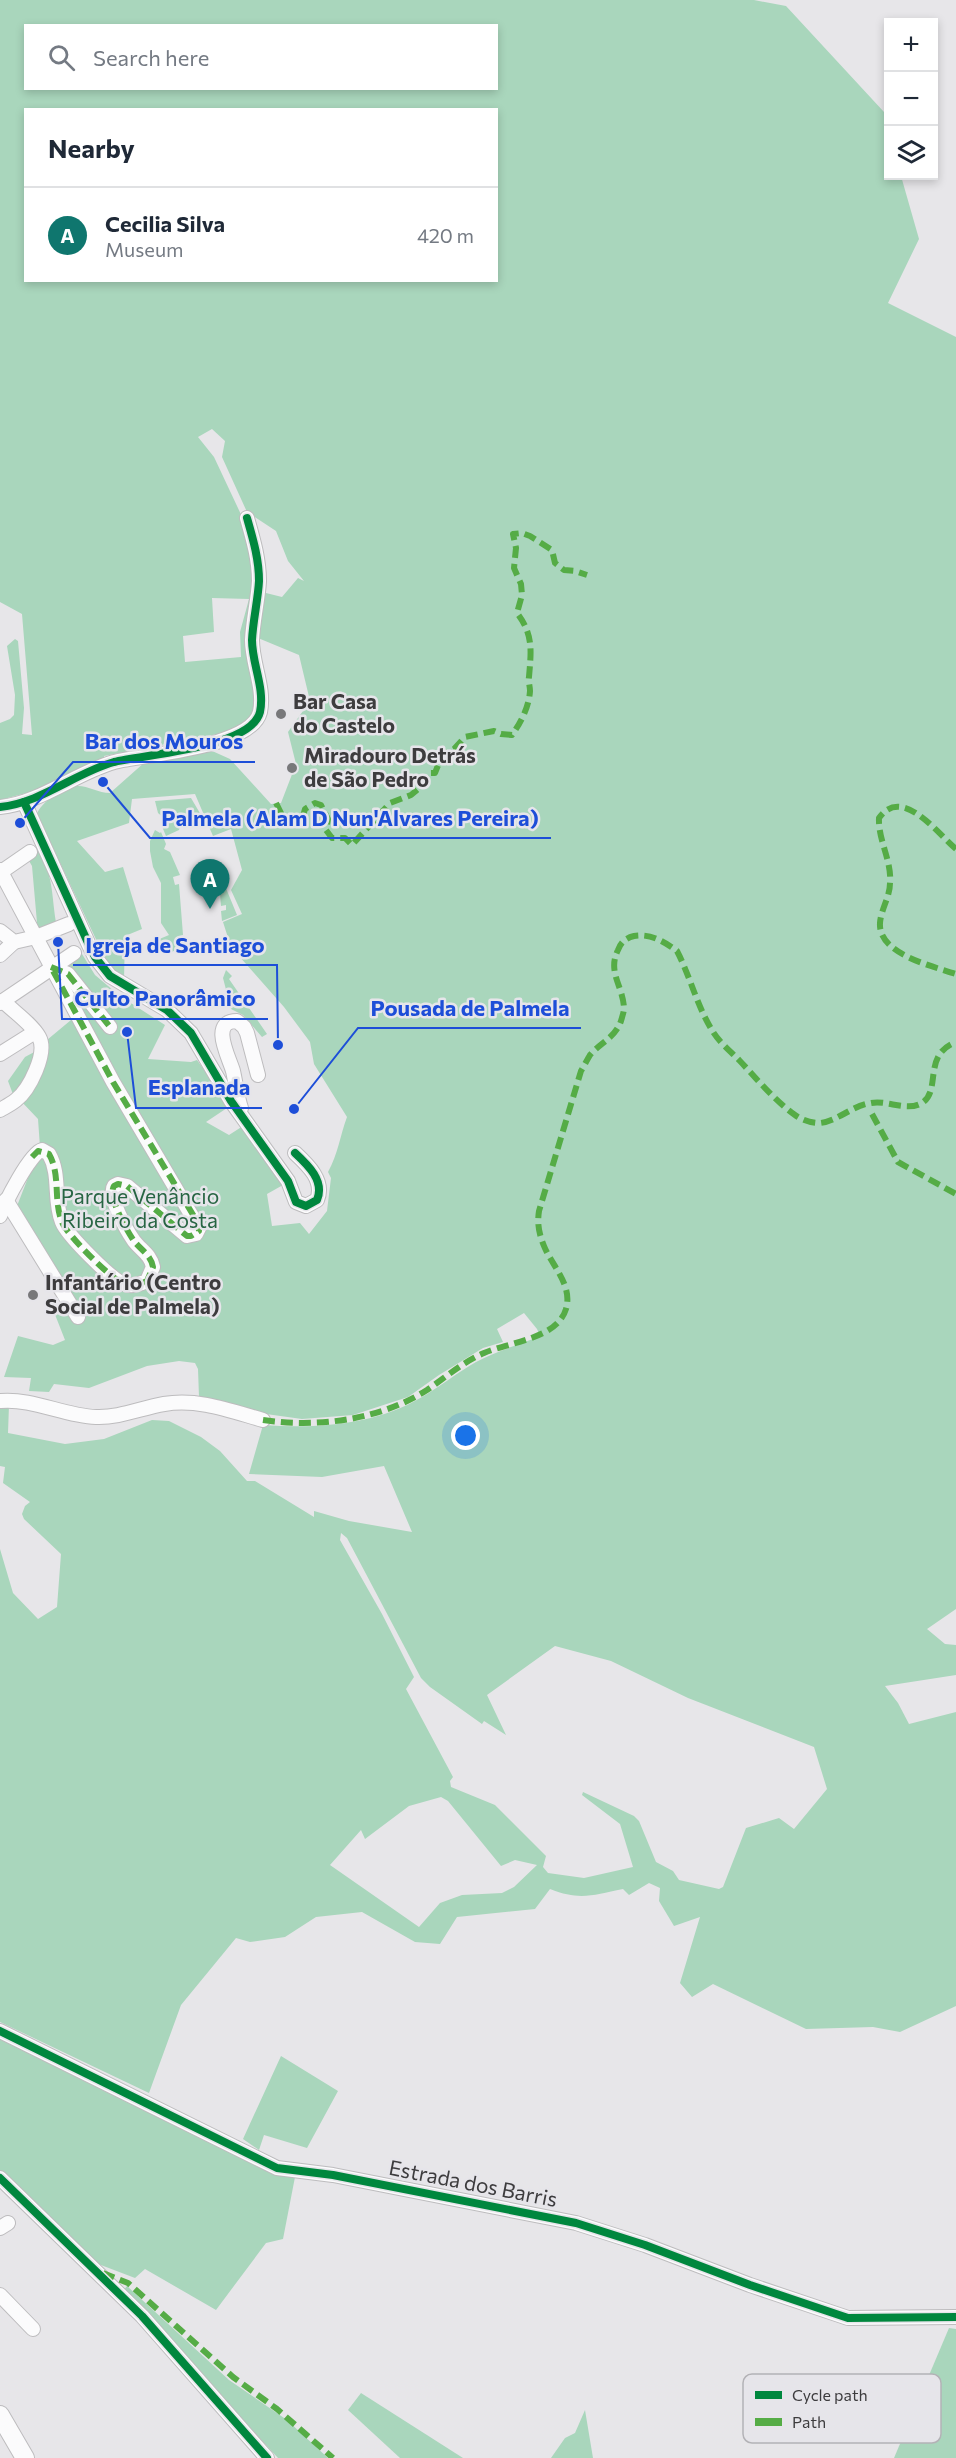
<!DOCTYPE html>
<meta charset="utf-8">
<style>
:root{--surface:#fff;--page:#f6f6f7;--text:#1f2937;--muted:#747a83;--line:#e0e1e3;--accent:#0f766e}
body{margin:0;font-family:Commissioner,sans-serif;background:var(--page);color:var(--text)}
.controls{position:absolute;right:18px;top:18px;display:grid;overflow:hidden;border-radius:0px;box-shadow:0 3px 9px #0003}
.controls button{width:54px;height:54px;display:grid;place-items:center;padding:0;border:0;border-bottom:2px solid var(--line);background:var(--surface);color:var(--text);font:30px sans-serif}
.you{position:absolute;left:466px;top:1436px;width:21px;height:21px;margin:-15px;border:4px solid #fff;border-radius:50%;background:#1a73e8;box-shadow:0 0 0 9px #1a73e833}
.badge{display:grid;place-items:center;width:39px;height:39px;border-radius:50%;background:var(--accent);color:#fff;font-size:20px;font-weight:700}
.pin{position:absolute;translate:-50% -50px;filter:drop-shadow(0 2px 3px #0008)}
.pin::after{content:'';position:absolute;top:32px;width:21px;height:18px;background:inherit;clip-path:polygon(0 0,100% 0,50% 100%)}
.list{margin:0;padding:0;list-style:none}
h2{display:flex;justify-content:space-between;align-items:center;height:78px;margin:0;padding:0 24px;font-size:26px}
h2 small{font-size:20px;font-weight:400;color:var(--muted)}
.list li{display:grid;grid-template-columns:39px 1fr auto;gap:18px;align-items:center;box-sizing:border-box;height:96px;padding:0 24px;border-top:2px solid var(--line)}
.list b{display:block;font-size:22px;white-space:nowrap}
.list p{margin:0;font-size:20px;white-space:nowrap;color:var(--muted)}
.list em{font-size:20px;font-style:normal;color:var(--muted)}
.icon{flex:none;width:33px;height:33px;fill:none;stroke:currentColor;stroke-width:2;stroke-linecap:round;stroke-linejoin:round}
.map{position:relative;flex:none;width:956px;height:2458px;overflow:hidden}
.search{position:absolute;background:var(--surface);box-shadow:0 3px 9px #0003;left:24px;top:24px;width:474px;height:66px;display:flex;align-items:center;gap:15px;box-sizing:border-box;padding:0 21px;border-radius:0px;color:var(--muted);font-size:22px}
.panel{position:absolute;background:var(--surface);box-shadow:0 3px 9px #0003;left:24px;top:108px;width:474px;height:174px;border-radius:0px}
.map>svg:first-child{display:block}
.green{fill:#a9d6bc;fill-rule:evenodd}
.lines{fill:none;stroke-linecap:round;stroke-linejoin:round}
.minor-casing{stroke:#bdbcbe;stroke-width:16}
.major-casing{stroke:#bdbcbe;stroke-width:20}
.minor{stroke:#fbfbfc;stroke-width:14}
.major{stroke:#fbfbfc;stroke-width:18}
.quiet{stroke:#55ac46;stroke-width:6;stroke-dasharray:12 6;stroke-linecap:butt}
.cycleway-casing{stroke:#e6e5ea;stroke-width:11}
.cycleway{stroke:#00873e;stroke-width:8}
.poi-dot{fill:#78787a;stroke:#e6e5ea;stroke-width:2}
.labels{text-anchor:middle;stroke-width:5;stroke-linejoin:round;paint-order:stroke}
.poi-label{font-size:21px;font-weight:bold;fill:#3d3c3e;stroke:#e6e5ea;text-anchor:start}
.park-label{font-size:21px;fill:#276543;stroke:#e6e5ea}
.street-label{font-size:21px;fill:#3d3c3e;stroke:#e6e5ea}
.key{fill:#e6e5ea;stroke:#b3b2b6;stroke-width:1.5}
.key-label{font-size:16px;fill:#3d3c3e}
.leader{fill:none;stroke:#1d4ed8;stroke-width:2}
.callout-dot{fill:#1d4ed8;stroke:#e6e5ea;stroke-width:2}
.callout-label{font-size:22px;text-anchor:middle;font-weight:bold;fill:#1d4ed8;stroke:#e6e5ea;stroke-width:5;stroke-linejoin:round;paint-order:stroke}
</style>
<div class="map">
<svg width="956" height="2458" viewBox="0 0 956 2458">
<rect width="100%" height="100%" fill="#e7e6e9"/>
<g class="green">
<path d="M 0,0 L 754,0 L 786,6 L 884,112 L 888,128 L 888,176 L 901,176 L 919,239 L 888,303 L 956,337 L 956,1609 L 927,1629 L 945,1644 L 956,1645 L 956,1675 L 885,1686 L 898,1703 L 909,1724 L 956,1712 L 956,2006 L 900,2032 L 873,2027 L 806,2029 L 713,1984 L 692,1997 L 680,1983 L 700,1917 L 674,1926 L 659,1901 L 660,1888 L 649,1883 L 629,1895 L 623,1889 C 593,1895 580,1901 550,1889 L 535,1909 L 457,1917 L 440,1944 L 415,1942 L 362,1912 L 316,1917 L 285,1937 L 250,1942 L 236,1938 L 181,2005 L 149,2093 L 0,2022 L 0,1549 L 13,1593 L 38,1619 L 57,1607 L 61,1554 L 24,1519 L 22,1514 L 25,1506 L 30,1502 L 3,1483 L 5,1467 L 0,1466 L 0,1406 L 9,1405 L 8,1433 L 65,1444 L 104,1439 L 152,1420 L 169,1421 L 201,1437 L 220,1451 L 247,1481 L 255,1481 L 314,1517 L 314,1511 L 349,1521 L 412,1532 L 384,1466 L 322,1477 L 249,1474 L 263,1425 C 317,1429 375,1425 422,1397 C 441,1386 458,1372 476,1362 C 496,1351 519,1345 540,1336 L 537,1329 L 524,1313 L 497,1329 L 503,1342 L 483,1348 L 439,1375 L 408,1397 L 353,1415 L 302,1419 L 266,1414 L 199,1397 L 198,1369 L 195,1363 L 179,1361 L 147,1366 L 89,1388 L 54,1384 L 49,1392 L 29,1391 L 31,1378 L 4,1377 L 18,1336 L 53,1345 L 65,1340 L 54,1312 L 61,1308 L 77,1316 L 17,1206 L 40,1147 L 38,1119 L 20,1100 L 36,1080 L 47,1040 L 77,1015 L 54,968 L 82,954 L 95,975 L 120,996 L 165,1025 L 148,1059 L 191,1062 L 197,1060 L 230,1106 L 206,1122 L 229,1135 L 243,1126 L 283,1185 L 267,1194 L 272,1226 L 300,1223 L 309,1234 L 327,1211 L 331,1178 L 328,1172 C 338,1154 340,1136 347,1117 L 314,1064 L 310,1042 L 284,1007 L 231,947 L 223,922 L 242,914 L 231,890 L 242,870 L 231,829 L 213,836 L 195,794 L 132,799 L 129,823 L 77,841 L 105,872 L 123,867 L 142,929 L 125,936 L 124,979 L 110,969 L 37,814 C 40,803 64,787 76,786 C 87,785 98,793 110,793 L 145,762 L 210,750 L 230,759 L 271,804 L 281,803 L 296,764 L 288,732 L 310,701 L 299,655 L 258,638 L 262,592 L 282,597 L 298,578 L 304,581 L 288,561 L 276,531 L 247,512 L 222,457 L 225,441 L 212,429 L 198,437 L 214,457 L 245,523 L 255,573 L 258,709 L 246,723 L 228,732 L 104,756 L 104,759 L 34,791 L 0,800 L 0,723 L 10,719 L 14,715 L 15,695 L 7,646 L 15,639 L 18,641 L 24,708 L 22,734 L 32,735 L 22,614 L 0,602 ZM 26,26 L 496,26 L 496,88 L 26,88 ZM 26,110 L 496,110 L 496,280 L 26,280 ZM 212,598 L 249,599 L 240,632 L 241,657 L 185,662 L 183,636 L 214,632 ZM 341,1533 L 347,1538 L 421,1678 L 430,1687 L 482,1724 L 484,1721 L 506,1735 L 487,1695 L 555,1646 L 611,1661 L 688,1698 L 814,1747 L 827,1789 L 794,1829 L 779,1818 L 746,1828 L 723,1887 L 719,1889 L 679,1880 L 673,1871 L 656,1862 L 639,1821 L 634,1816 L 583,1792 L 582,1795 L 620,1824 L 633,1867 L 584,1878 L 548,1873 L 543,1867 L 546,1856 L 495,1805 L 451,1787 L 450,1781 L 453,1777 L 406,1689 L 414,1677 L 382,1614 L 340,1540 ZM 441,1797 L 448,1801 L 501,1866 L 515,1860 L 537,1865 L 514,1887 L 502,1893 L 462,1895 L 440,1903 L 419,1927 L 330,1865 L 361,1830 L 365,1839 L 409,1806 Z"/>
<polygon points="191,798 204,820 200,822 196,814 189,817 178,817 178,814 175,814 174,817 165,819 158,813 155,801"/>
<polygon points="171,820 180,820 182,823 179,830 166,836 161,824"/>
<polygon points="155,830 160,833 161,832 166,844 164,849 170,852 180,875 173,877 175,885 179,884 183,935 180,936 179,948 172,952 158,946 157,940 169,935 161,923 161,883 153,867 150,851 150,841"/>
<path d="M 38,851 C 55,876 51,899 57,927 L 38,934 L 32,866 L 28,859 Z"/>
<polygon points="219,881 223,881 237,915 222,921 221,911 226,910 226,905 221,906"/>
<polygon points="226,970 232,976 229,979 267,1034 262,1037 243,1015 231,1009 223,978"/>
<polygon points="38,1050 37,1056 14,1097 8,1081 25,1057"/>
<polygon points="0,2027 295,2177 283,2239 266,2243 216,2310 145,2269 135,2278 93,2262 0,2172"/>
<polygon points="281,2056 338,2091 307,2148 264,2135 259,2150 243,2139"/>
<polygon points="127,2286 229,2380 287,2420 328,2458 278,2458 123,2291"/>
<polygon points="949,2328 956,2329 956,2458 894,2458"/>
<polygon points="361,2393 463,2458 400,2458 348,2410"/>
<polygon points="585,2410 593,2458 551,2458 565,2438 575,2433"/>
</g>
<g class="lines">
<defs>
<g id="minor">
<path d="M 24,802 L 89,945 L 95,957 L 110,976 L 167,1010 L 191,1033 L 231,1101 L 288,1181 L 296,1202 L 306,1206 L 317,1200 C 325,1181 308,1165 295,1153"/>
<path d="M 0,807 C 41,803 75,773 114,762 C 146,754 251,748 260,712 C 265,688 252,664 252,640 C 253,620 258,600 259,581 C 259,559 253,539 247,518"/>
<path d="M 0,870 L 113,1082 L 199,1228 L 196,1234 L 187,1236 L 127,1186 L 118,1184 L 114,1186 C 107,1196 127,1231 134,1241 C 141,1250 151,1255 153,1267 L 147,1281 C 140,1284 132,1287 124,1284 C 112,1280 67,1235 62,1222 C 53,1200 61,1175 49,1154 L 42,1150 C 30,1153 5,1203 0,1216"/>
<polyline points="1,872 30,852"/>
<polyline points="0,931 14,942 36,937 69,924"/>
<polyline points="0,955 14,942"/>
<polyline points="51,967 68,974 110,1027"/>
<polyline points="0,1003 74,953"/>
<polyline points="0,1054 35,1032"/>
<path d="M 241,1108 C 237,1096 236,1084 233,1071 C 229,1057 209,1021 237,1021 L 244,1027 L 247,1033 L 258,1075"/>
<path d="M 0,1110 C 5,1107 11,1104 16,1100 C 29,1090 48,1053 39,1037 C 32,1024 14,1012 3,1001"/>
<polyline points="6,1200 78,1317"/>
<path d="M 0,1401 C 34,1398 63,1416 96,1417 C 119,1418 141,1408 164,1404 C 198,1398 231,1411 263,1420"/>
<polyline points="0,2031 277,2168 333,2175 576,2223 645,2245 750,2285 848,2318 956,2317"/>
<polyline points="0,2178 142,2316 267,2458"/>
<polyline points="0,2228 8,2223"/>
<polyline points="0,2295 33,2329"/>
</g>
<polyline id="major" points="0,2415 25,2458"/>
</defs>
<use href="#minor" class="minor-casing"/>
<use href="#major" class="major-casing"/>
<use href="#minor" class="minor"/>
<use href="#major" class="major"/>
<g class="quiet">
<path d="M 276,803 L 284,819 L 292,820 L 303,816 L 305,809 L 315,803 L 321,805 L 328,819 L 326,830 L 332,838 L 345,838 L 352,845 L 390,803 L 411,795 L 423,785 L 427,773 L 435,773 L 442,755 L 454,749 L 465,737 L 494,731 L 501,734 L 512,735 C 521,722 529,707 530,691 C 530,686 528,681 529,677 C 531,652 534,635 517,613 L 522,595 L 521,584 L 514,568 L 516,548 L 513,534 L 522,533 L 530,536 L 552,550 L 555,563 L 564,570 L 575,571 L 587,575"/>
<path d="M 956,849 C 938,834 902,785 879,818 C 878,840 892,861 890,883 C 890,897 881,909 880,923 C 878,954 932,966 956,974"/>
<polyline points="51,967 68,974 110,1027"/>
<polyline points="872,1114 898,1162 956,1194"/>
<path d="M 32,1157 L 38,1151 L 49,1154 C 61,1175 53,1200 62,1222 C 67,1235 112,1280 124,1284 C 132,1287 140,1284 147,1281 L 153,1267 C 151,1255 141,1250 134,1241 C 127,1231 107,1196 114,1186 L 118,1184 L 127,1186 L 187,1236 L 191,1236 L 199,1231 L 198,1223 L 113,1082 L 51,967"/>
<path d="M 263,1420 C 318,1428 380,1420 427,1390 C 446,1377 463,1362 484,1353 C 509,1342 557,1339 566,1309 C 573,1285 552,1266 544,1246 C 539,1234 537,1224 539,1211 L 581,1071 C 584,1066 587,1060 590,1055 C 601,1042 615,1038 621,1021 C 622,1017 624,1012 624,1008 C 623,986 607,972 618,950 C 621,942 626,938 634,936 C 650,933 665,942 677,951 C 690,976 697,1006 712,1030 C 718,1041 730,1051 739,1060 C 757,1079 774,1100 795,1115 C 802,1120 811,1123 820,1123 C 838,1121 853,1105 871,1103 C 887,1100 905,1111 920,1104 C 943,1093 921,1055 956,1042"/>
<polyline points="103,2273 128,2283 233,2377 277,2409 333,2458"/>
</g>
<defs>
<g id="cycleway">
<path d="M 24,802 L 89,945 L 95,957 L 110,976 L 167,1010 L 191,1033 L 231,1101 L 288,1181 L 296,1202 L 306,1206 L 317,1200 C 325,1181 308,1165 295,1153"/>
<path d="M 0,807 C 41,803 75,773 114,762 C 146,754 251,748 260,712 C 265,688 252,664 252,640 C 253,620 258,600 259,581 C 259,559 253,539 247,518"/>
<polyline points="0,2031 277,2168 333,2175 576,2223 645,2245 750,2285 848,2318 956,2317"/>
<polyline points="0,2178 142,2316 267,2458"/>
</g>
</defs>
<use href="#cycleway" class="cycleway-casing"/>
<use href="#cycleway" class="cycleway"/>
</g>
<g class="poi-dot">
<circle cx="281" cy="714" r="6"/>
<circle cx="292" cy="768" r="6"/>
<circle cx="33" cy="1295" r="6"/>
</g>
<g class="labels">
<g class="poi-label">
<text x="293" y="709">Bar Casa<tspan x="293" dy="24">do Castelo</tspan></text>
<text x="304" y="763">Miradouro Detrás<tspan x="304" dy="24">de São Pedro</tspan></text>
<text x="45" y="1290">Infantário (Centro<tspan x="45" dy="24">Social de Palmela)</tspan></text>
</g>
<g class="park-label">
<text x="140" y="1204">Parque Venâncio<tspan x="140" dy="24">Ribeiro da Costa</tspan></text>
</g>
<g class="street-label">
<text transform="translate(473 2184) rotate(11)" y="7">Estrada dos Barris</text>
</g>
</g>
<rect x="743" y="2374" width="198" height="69" rx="9" class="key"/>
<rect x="755" y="2391" width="27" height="8" fill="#00873e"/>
<rect x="755" y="2418" width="27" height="8" fill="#55ac46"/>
<g class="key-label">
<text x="792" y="2401">Cycle path</text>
<text x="792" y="2428">Path</text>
</g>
<path class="leader" d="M20 823L73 762H255M103 782L150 838H551M278 1045L277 965H73M58 942L62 1019H268M294 1109L358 1028H581M127 1032L136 1108H262"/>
<g class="callout-dot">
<circle cx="20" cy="823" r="6"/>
<circle cx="103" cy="782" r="6"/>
<circle cx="278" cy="1045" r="6"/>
<circle cx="58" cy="942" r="6"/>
<circle cx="294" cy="1109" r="6"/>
<circle cx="127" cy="1032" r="6"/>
</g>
<g class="callout-label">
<text x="164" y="749">Bar dos Mouros</text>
<text x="350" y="826">Palmela (Alam D Nun'Alvares Pereira)</text>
<text x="175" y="953">Igreja de Santiago</text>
<text x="165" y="1006">Culto Panorâmico</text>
<text x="470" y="1016">Pousada de Palmela</text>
<text x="199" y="1095">Esplanada</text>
</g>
</svg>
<div class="controls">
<button>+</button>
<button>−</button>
<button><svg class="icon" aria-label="layers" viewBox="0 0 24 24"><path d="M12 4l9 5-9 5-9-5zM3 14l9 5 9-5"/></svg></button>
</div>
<div class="you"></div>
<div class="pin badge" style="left:210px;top:909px">A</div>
<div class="search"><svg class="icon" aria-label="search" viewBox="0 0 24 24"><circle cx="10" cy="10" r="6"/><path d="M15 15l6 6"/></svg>Search here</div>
<section class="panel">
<h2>Nearby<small></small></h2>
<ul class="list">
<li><span class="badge">A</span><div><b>Cecilia Silva</b><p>Museum</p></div><em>420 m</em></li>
</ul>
</section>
</div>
